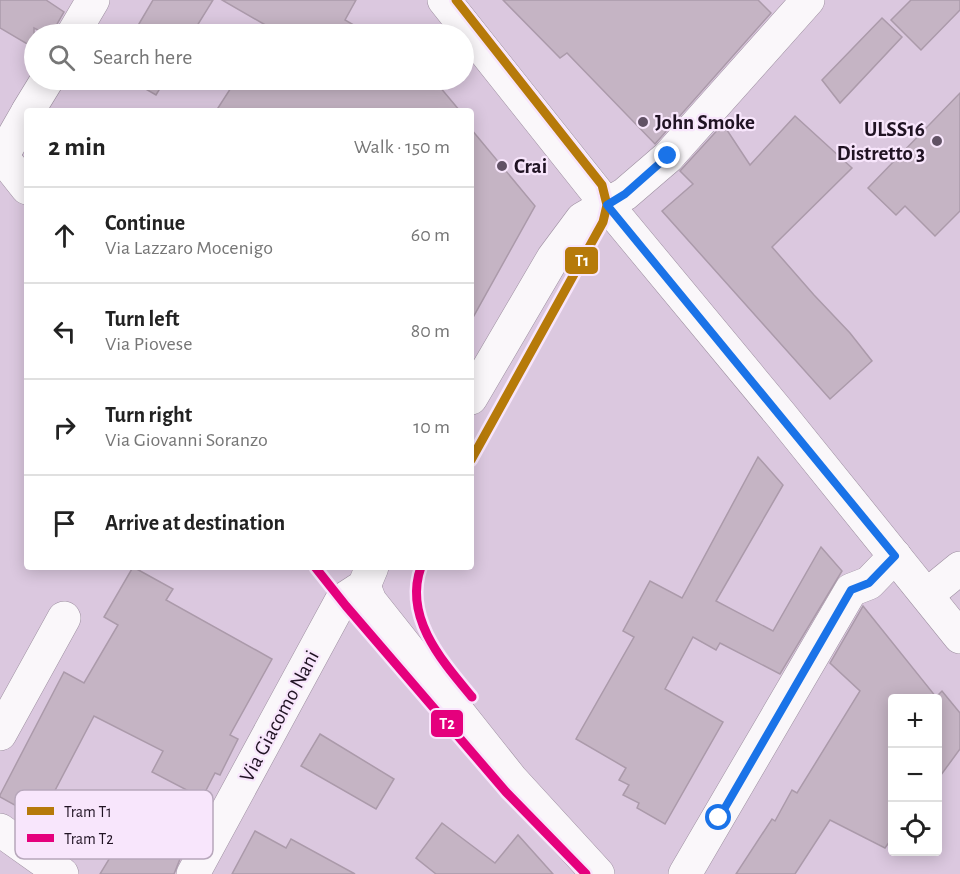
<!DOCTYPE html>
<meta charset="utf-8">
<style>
:root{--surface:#fff;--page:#f6f6f6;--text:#222;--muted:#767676;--line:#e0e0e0}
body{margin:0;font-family:"Alegreya Sans",sans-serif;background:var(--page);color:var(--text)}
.controls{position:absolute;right:18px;bottom:18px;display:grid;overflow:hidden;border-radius:6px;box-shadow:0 3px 15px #0003}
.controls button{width:54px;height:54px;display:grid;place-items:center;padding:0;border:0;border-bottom:2px solid var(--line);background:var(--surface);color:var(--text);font:30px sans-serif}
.stop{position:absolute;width:18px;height:18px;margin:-14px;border:4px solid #1a73e8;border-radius:50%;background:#fff}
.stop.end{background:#1a73e8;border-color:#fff;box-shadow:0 2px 6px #0008}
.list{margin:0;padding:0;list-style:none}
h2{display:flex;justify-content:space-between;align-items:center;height:78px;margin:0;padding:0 24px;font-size:26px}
h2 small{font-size:20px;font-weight:400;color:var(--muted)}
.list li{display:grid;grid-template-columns:39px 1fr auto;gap:18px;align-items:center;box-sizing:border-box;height:96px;padding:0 24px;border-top:2px solid var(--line)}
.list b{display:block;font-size:22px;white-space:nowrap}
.list p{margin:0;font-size:20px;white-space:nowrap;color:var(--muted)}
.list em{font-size:20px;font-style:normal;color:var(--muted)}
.icon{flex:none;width:33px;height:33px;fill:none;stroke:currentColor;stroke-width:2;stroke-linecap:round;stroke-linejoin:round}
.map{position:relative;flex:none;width:960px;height:874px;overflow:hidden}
.search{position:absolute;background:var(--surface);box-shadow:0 3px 15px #0003;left:24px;top:24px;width:450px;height:66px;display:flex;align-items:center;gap:15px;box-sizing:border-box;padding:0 21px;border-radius:33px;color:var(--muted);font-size:22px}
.panel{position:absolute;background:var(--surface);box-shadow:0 3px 15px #0003;left:24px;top:108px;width:450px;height:462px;border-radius:6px}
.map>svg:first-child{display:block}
.building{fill:#c5b4c4;stroke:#ab9aaa;stroke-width:1.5}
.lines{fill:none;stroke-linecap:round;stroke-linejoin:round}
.minor-casing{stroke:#9d8fa0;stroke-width:34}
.tertiary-casing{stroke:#9d8fa0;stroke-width:34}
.secondary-casing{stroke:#9d8fa0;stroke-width:34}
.minor{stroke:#faf7fa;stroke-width:33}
.tertiary{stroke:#faf7fa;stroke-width:33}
.secondary{stroke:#faf7fa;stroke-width:33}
.tram-1-casing{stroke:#f8e6fc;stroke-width:14}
.tram-2-casing{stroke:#f8e6fc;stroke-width:14}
.tram-1{stroke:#b67a0a;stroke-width:9}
.tram-2{stroke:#e5007d;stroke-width:9}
.route{stroke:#1a73e8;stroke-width:8}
.poi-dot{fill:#615265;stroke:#f8e6fc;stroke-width:2}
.labels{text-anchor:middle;stroke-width:4.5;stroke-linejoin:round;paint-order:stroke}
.poi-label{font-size:21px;font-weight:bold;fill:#201323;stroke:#f8e6fc;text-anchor:start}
.street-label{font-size:21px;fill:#201323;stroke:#f8e6fc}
.key{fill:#f8e6fc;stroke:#b7a7bb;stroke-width:1.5}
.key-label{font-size:16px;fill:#201323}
.line-badge{stroke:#f8e6fc;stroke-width:2}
.badge-label{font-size:16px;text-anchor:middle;font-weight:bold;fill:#fff}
</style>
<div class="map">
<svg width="960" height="874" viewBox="0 0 960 874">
<rect width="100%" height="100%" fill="#dbc8df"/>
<g class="building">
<polygon points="0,0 46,0 64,12 57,24 54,34 46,34 34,28 34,48 0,28"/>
<polygon points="153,0 213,0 192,34 133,34"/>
<polygon points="222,0 356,0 345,20 369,34 264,34 269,27"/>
<polygon points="503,0 758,0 771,13 655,144 567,53 560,58"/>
<polygon points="911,0 960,0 960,10 921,50 891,20"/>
<polygon points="882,18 902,37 840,103 822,80"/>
<polygon points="130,80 165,80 156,95"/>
<polygon points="236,80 434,80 460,111 216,111"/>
<polygon points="960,93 960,211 935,236 905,206 896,215 868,188"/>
<polygon points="795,116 852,168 772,247 814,295 850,333 872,361 830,399 662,211 693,184 680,171 723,124 750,165"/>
<polygon points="471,129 535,206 471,321"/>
<polygon points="758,457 783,485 716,601 773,631 821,547 842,571 780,674 720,643 716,650 693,637 665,689 723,722 665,824 637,808 639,803 623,795 629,785 619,780 626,768 576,739 634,637 623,631 650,581 682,598"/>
<polygon points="133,567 173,589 166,600 272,659 230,735 238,739 220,775 215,773 202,798 152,772 163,751 94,716 40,819 0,797 0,795 64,672 84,683 118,625 104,617"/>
<polygon points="863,606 936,697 942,691 960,713 960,749 938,779 938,699 892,699 892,838 885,848 830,820 795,874 736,874 772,819 775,821 792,790 797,793 860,691 830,663"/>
<polygon points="320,734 394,779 376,809 301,766"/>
<polygon points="131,823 182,854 174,874 100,874"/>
<polygon points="442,823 495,863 518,835 553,874 436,874 416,858"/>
<polygon points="255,831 286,848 291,839 355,874 232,874"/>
</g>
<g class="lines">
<defs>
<g id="minor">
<polyline points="73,34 93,0"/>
<polyline points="28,111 47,80"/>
<polyline points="0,154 27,188"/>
<polyline points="0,160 27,113"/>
<polyline points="471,398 553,258 582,219 625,194 668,157 808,0"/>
<polyline points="364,586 370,601 512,780 598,874"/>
<polyline points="0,734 64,618"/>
<polyline points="0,830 62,874"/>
<polyline points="193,874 341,601 364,586 372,567"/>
<polyline points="685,874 851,590 869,583 895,556"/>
</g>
<polyline id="tertiary" points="927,595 960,568"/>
<polyline id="secondary" points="444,0 607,205 781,415 960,637"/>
</defs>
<use href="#minor" class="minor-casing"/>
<use href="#tertiary" class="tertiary-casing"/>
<use href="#secondary" class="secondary-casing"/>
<use href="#minor" class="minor"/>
<use href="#tertiary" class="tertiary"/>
<use href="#secondary" class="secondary"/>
<defs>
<polyline id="tram-1" points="456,0 602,185 607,205 603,222 471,460"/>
<g id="tram-2">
<polyline points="315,567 346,606 506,792 586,874"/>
<path d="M 421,567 C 403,617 442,661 472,697"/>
</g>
</defs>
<use href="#tram-1" class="tram-1-casing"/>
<use href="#tram-2" class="tram-2-casing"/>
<use href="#tram-1" class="tram-1"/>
<use href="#tram-2" class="tram-2"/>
</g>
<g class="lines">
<polyline class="route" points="668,156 625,194 607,205 895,556 869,583 851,590 719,818"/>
</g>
<g class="poi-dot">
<circle cx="643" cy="122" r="6"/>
<circle cx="937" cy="141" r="6"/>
<circle cx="502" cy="166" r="6"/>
</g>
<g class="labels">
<g class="poi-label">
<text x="655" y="129">John Smoke</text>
<text x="925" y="136" text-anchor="end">ULSS16<tspan x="925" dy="24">Distretto 3</tspan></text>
<text x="514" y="173">Crai</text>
</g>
<g class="street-label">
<text transform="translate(279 716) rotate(-62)" y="7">Via Giacomo Nani</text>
</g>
</g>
<rect x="15" y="790" width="198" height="69" rx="9" class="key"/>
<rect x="27" y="807" width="27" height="8" fill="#b67a0a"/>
<rect x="27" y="834" width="27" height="8" fill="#e5007d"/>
<g class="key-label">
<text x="64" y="817">Tram T1</text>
<text x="64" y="844">Tram T2</text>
</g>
<g class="line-badge">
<rect x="564" y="246" width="35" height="29" rx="6" fill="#b67a0a"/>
<rect x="430" y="709" width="34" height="29" rx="6" fill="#e5007d"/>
</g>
<g class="badge-label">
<text x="582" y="266">T1</text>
<text x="447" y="729">T2</text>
</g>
</svg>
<div class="controls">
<button>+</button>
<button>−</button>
<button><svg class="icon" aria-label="locate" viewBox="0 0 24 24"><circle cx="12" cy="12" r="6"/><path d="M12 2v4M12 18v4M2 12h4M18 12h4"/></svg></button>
</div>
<div class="stop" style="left:719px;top:818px"></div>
<div class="stop end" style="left:668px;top:156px"></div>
<div class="search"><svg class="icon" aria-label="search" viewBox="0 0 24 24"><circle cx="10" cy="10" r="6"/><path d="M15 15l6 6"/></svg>Search here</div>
<section class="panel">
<h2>2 min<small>Walk · 150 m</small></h2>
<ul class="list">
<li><svg class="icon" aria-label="ahead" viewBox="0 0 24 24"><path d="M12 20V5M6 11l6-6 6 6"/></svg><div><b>Continue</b><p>Via Lazzaro Mocenigo</p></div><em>60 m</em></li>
<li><svg class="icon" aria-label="left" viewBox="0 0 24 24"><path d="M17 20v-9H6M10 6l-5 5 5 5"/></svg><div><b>Turn left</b><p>Via Piovese</p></div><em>80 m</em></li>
<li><svg class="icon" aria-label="right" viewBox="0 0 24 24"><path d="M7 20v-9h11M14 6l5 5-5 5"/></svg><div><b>Turn right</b><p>Via Giovanni Soranzo</p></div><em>10 m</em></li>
<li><svg class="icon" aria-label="arrive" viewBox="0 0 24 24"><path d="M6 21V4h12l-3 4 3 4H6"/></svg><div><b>Arrive at destination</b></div></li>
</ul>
</section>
</div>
